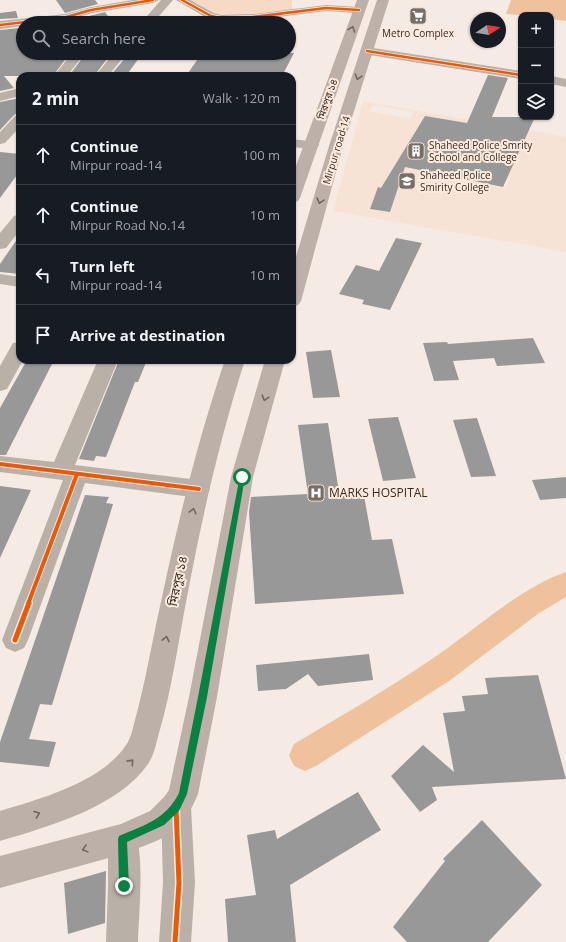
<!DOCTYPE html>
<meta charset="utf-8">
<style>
:root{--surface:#171b24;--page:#242831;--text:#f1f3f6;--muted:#9ea1a6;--line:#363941}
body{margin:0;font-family:"Open Sans","Noto Sans Bengali",sans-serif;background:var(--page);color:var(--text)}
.controls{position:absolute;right:12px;top:12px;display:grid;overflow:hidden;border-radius:8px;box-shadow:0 1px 3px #0004}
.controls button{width:36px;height:36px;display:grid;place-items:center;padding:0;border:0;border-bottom:1px solid var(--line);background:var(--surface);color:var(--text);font:20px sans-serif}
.compass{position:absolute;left:470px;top:12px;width:36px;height:36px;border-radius:50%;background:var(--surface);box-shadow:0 1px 3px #0004;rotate:78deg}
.stop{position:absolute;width:12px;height:12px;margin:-9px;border:3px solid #0b8043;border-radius:50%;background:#fff}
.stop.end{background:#0b8043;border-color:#fff;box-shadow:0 1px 4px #0008}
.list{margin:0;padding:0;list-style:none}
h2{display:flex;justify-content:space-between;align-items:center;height:52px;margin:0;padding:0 16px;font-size:17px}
h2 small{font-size:13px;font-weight:400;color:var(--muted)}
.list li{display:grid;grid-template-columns:26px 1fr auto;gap:12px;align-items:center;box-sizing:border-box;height:60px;padding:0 16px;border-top:1px solid var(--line)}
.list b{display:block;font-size:15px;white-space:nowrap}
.list p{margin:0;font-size:13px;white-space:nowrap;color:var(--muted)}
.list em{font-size:13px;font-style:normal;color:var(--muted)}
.icon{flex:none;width:22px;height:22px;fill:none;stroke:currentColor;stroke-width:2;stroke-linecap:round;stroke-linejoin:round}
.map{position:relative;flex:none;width:566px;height:942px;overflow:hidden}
.search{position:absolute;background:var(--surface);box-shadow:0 1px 3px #0004;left:16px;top:16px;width:280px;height:44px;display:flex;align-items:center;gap:10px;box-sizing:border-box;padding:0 14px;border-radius:22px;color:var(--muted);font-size:15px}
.panel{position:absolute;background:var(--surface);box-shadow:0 1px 3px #0004;left:16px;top:72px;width:280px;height:292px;border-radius:12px}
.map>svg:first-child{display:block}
.built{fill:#f6e3d5;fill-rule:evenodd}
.green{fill:#f6dac6}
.water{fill:#efc19d}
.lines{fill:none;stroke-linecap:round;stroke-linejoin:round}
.canal{fill:#efc19d;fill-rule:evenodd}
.building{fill:#999898}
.minor{fill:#b9b0a8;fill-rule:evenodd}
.tertiary{fill:#b9b0a8;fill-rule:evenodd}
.primary{fill:#bcb0a8;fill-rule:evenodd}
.cycleway-far2-casing{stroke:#fdeadc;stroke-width:4}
.cycleway-far1-casing{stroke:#fdeadc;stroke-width:6}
.cycleway-casing{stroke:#fdeadc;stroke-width:8}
.cycleway-far2{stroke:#e8590c;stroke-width:2.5}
.cycleway-far1{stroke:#e8590c;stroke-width:4}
.cycleway{stroke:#e8590c;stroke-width:5}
.oneway{stroke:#716760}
.route{fill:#0b8043}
.labels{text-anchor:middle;stroke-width:4;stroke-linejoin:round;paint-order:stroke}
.far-poi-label{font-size:10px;fill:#332b26;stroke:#fdeadc;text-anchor:start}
.far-street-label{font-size:10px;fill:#332b26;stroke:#fdeadc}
.poi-label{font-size:12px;fill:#332b26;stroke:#fdeadc;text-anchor:start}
.street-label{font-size:12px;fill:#332b26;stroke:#fdeadc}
</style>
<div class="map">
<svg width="566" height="942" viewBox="0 0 566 942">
<rect width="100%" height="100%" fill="#f5ebe4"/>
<path class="built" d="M 363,101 L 566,137 L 566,252 L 333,211 ZM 373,105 L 413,112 L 413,113 L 410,119 L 369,111 ZM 425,116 L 527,135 L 425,158 L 511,175 L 505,188 L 396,165 ZM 378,187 L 398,190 L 390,212 L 370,209 Z"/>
<polygon class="green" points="184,0 292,0 292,11 217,17"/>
<polygon class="water" points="511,0 566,0 566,21 551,19 551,15 521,15 506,14"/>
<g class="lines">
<path class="canal" d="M 566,572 L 566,597 L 539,613 L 449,681 L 316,766 L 305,771 L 294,766 L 289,755 L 294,744 C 339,717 385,691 429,661 C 471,633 519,588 566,572 Z"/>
</g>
<g class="building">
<polygon points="56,0 95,0 98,4 65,13"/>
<polygon points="16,11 18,18 0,19 0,13"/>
<polygon points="105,12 113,23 70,23 69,21"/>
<polygon points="20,28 23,38 23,53 70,53 53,76 4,76 14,88 0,91 0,30"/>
<polygon points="86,53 107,53 106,55 110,55 94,76 69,76"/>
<polygon points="202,53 294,53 282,76 186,76"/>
<polygon points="126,57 139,58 126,76 110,76"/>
<polygon points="488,75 508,78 492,117 535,117 503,187 405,167 390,212 370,209 378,187 381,188 425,116 467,123"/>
<polygon points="20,98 20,111 14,115 0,130 0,102"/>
<polygon points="0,152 20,154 20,171 0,198"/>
<polygon points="20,235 20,274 0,272 0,264"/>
<polygon points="396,238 422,243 390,310 362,304 364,300 339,294 356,265 379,271"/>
<polygon points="533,338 545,363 497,366 494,358 453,361 459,380 434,381 423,343 447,342 448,344"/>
<polygon points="331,350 340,397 313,398 306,352"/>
<polygon points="27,360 53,362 6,455 0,455 0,408"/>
<polygon points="119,360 147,360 138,382 135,382 106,457 96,456 94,461 79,459"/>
<polygon points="398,417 416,478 383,481 368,419"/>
<polygon points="477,418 496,476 471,477 453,420"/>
<polygon points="328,423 339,492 363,490 372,540 392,539 404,594 255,604 249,512 251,497 308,494 298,425"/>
<polygon points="566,477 566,498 540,500 532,480"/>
<polygon points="0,486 31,490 0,558"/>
<polygon points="85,495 109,497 106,503 113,504 52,705 40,704 29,739 56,742 49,767 0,762 0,742"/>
<polygon points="369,654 373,680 318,686 308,674 286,689 258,691 256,665"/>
<polygon points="538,675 566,779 432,787 437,800 420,812 391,776 423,745 454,772 443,713 465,711 462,696 488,694 485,678"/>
<polygon points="358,792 381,830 290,885 296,942 228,942 225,899 256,895 247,835 275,830 277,839"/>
<polygon points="482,820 542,885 488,942 407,942 393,927 445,861 443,859"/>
<polygon points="106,871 105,923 68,934 64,883"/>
</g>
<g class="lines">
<g class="minor">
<polygon points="132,0 159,0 153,3 92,13 66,20 45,23 23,23 23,26 0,29 0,21 65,14 91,7"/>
<polygon points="161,0 173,0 153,23 141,23"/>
<polygon points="176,0 190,0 214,13 221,15 253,14 326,5 359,7 363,8 365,10 363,12 359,13 326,11 253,20 221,21 207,18"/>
<polygon points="367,47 521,71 521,79 363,54 361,51 363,48"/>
<polygon points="72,53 85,53 67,76 54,76"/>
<polygon points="114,53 127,53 108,76 95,76"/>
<polygon points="551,76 566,79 566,87 551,84"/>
<polygon points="20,88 20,96 0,101 0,93"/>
<polygon points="20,115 20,127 5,143 0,144 0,132 15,116"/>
<polygon points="292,139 317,142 319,145 317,148 312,149 292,147"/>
<polygon points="20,214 20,230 6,248 0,249 0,233 14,216"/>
<polygon points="0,274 20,277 20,287 0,284"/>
<polygon points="20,342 20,360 23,360 7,389 0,391 0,366 13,343"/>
<polygon points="98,360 118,360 75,465 199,480 207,483 210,489 207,495 199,498 85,483 28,640 24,648 15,652 6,648 2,640 63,480 0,472 0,456 54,462"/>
</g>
<g class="tertiary">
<polygon points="176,792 187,796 191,807 195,883 191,942 159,942 163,883 161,807 165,796"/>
<path d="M 123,824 L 134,828 C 145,855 139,912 138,942 L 106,942 L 108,886 L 108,839 L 112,828 Z"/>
</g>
<g class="primary">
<polygon points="357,0 369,0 300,198 298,201 292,203 292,177"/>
<polygon points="377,0 389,0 343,146 301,301 298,305 292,307 292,270 329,146"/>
<path d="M 225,360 L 245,360 C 220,438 202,517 187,597 C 178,643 172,689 159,733 C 156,744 154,755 148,764 C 119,807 47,827 0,841 L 0,811 C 40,799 102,782 126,745 C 131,739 133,727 135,720 C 145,684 151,647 159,611 C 177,526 197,442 225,360 Z"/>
<path d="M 265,360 L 285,360 L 253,477 L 217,697 L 198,794 C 192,808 185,823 172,833 C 161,840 136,849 123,854 L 0,888 L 0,856 L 121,824 L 150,811 L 165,796 L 169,790 L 189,697 L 231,477 Z"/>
</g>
<defs>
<g id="cycleway-far2">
<polyline points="182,0 211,16 221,18 253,17 326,8 359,10"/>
<polyline points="0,25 66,17 91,10 153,0"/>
<polyline points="367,51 521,75"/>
</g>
<g id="cycleway-far1">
<polyline points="0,464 199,489"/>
<polyline points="28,604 77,474"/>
</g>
<g id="cycleway">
<polyline points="15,640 29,603"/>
<polyline points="175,942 179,883 176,807"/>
</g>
</defs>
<use href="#cycleway-far2" class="cycleway-far2-casing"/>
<use href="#cycleway-far1" class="cycleway-far1-casing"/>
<use href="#cycleway" class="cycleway-casing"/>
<use href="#cycleway-far2" class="cycleway-far2"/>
<use href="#cycleway-far1" class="cycleway-far1"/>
<use href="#cycleway" class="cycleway"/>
</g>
<defs><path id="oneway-chevron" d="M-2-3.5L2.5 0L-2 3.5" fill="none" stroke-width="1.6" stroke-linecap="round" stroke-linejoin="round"/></defs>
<g class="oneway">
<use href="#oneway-chevron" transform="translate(352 29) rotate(-70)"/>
<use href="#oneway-chevron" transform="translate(358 77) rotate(108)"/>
<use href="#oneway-chevron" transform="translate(320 201) rotate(106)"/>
<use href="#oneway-chevron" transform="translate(265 398) rotate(106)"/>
<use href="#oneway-chevron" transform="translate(193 511) rotate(-76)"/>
<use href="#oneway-chevron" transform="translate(166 639) rotate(-78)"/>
<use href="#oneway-chevron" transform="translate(131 762) rotate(-48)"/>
<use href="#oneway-chevron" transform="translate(37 814) rotate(-21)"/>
<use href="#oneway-chevron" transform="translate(85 849) rotate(165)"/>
</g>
<path class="route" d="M 240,475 L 242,475 L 245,477 L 207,697 L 187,794 L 179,811 L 164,825 L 127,842 L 129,886 L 127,890 L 124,891 L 121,890 L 119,886 L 118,839 L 119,836 C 145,825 166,819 179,793 L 198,697 Z"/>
<defs>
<symbol id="supermarket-square" viewBox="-11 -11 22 22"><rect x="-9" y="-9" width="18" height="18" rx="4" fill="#776e68" stroke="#fdeadc"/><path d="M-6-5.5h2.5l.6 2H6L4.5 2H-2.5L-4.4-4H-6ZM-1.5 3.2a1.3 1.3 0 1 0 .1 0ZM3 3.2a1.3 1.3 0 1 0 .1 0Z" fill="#fff"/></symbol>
<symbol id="building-square" viewBox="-11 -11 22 22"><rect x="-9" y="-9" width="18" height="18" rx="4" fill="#776e68" stroke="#fdeadc"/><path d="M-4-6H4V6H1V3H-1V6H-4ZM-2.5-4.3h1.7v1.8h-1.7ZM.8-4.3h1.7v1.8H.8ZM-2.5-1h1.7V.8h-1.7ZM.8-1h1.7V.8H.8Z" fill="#fff"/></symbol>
<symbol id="university-square" viewBox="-11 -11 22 22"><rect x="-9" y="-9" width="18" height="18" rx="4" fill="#776e68" stroke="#fdeadc"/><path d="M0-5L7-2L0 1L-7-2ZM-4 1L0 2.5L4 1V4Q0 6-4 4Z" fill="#fff"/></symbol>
<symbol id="hospital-square" viewBox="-11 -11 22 22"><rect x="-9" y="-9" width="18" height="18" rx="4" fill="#776e68" stroke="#fdeadc"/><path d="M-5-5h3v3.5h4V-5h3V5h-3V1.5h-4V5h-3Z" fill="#fff"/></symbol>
</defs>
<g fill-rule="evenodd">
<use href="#supermarket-square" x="408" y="6" width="20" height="20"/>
<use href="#building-square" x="406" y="141" width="20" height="20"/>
<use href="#university-square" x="397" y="171" width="20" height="20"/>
<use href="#hospital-square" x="306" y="483" width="20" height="20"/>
</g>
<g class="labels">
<g class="far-poi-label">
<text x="418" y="37" text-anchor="middle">Metro Complex</text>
<text x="429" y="149">Shaheed Police Smrity<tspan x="429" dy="12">School and College</tspan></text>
<text x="420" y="179">Shaheed Police<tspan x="420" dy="12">Smirity College</tspan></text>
</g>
<g class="far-street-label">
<text transform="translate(327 99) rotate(-71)" y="4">মিরপুর ১৪</text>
<text transform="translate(336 150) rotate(-73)" y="4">Mirpur road-14</text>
</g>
<g class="poi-label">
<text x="329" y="497">MARKS HOSPITAL</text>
</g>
<g class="street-label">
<text transform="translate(178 581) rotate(-78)" y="4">মিরপুর ১৪</text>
</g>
</g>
</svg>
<div class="controls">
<button>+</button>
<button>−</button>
<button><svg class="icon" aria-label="layers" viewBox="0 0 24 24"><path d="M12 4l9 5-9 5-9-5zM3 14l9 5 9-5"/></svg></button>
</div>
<svg class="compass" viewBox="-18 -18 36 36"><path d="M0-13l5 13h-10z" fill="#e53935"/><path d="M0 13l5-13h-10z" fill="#9ea1a6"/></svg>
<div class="stop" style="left:242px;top:477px"></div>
<div class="stop end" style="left:124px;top:886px"></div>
<div class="search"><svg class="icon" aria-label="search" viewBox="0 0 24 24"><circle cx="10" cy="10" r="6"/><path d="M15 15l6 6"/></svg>Search here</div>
<section class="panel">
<h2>2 min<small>Walk · 120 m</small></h2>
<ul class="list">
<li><svg class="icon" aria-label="ahead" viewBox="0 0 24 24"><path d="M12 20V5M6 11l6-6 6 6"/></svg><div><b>Continue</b><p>Mirpur road-14</p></div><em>100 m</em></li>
<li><svg class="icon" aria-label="ahead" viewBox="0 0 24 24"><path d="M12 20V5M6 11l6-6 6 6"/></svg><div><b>Continue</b><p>Mirpur Road No.14</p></div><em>10 m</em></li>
<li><svg class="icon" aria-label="left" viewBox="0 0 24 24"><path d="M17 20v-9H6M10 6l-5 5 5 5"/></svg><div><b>Turn left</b><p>Mirpur road-14</p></div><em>10 m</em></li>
<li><svg class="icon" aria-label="arrive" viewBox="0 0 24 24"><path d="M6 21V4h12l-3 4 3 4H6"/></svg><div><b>Arrive at destination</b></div></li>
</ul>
</section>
</div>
